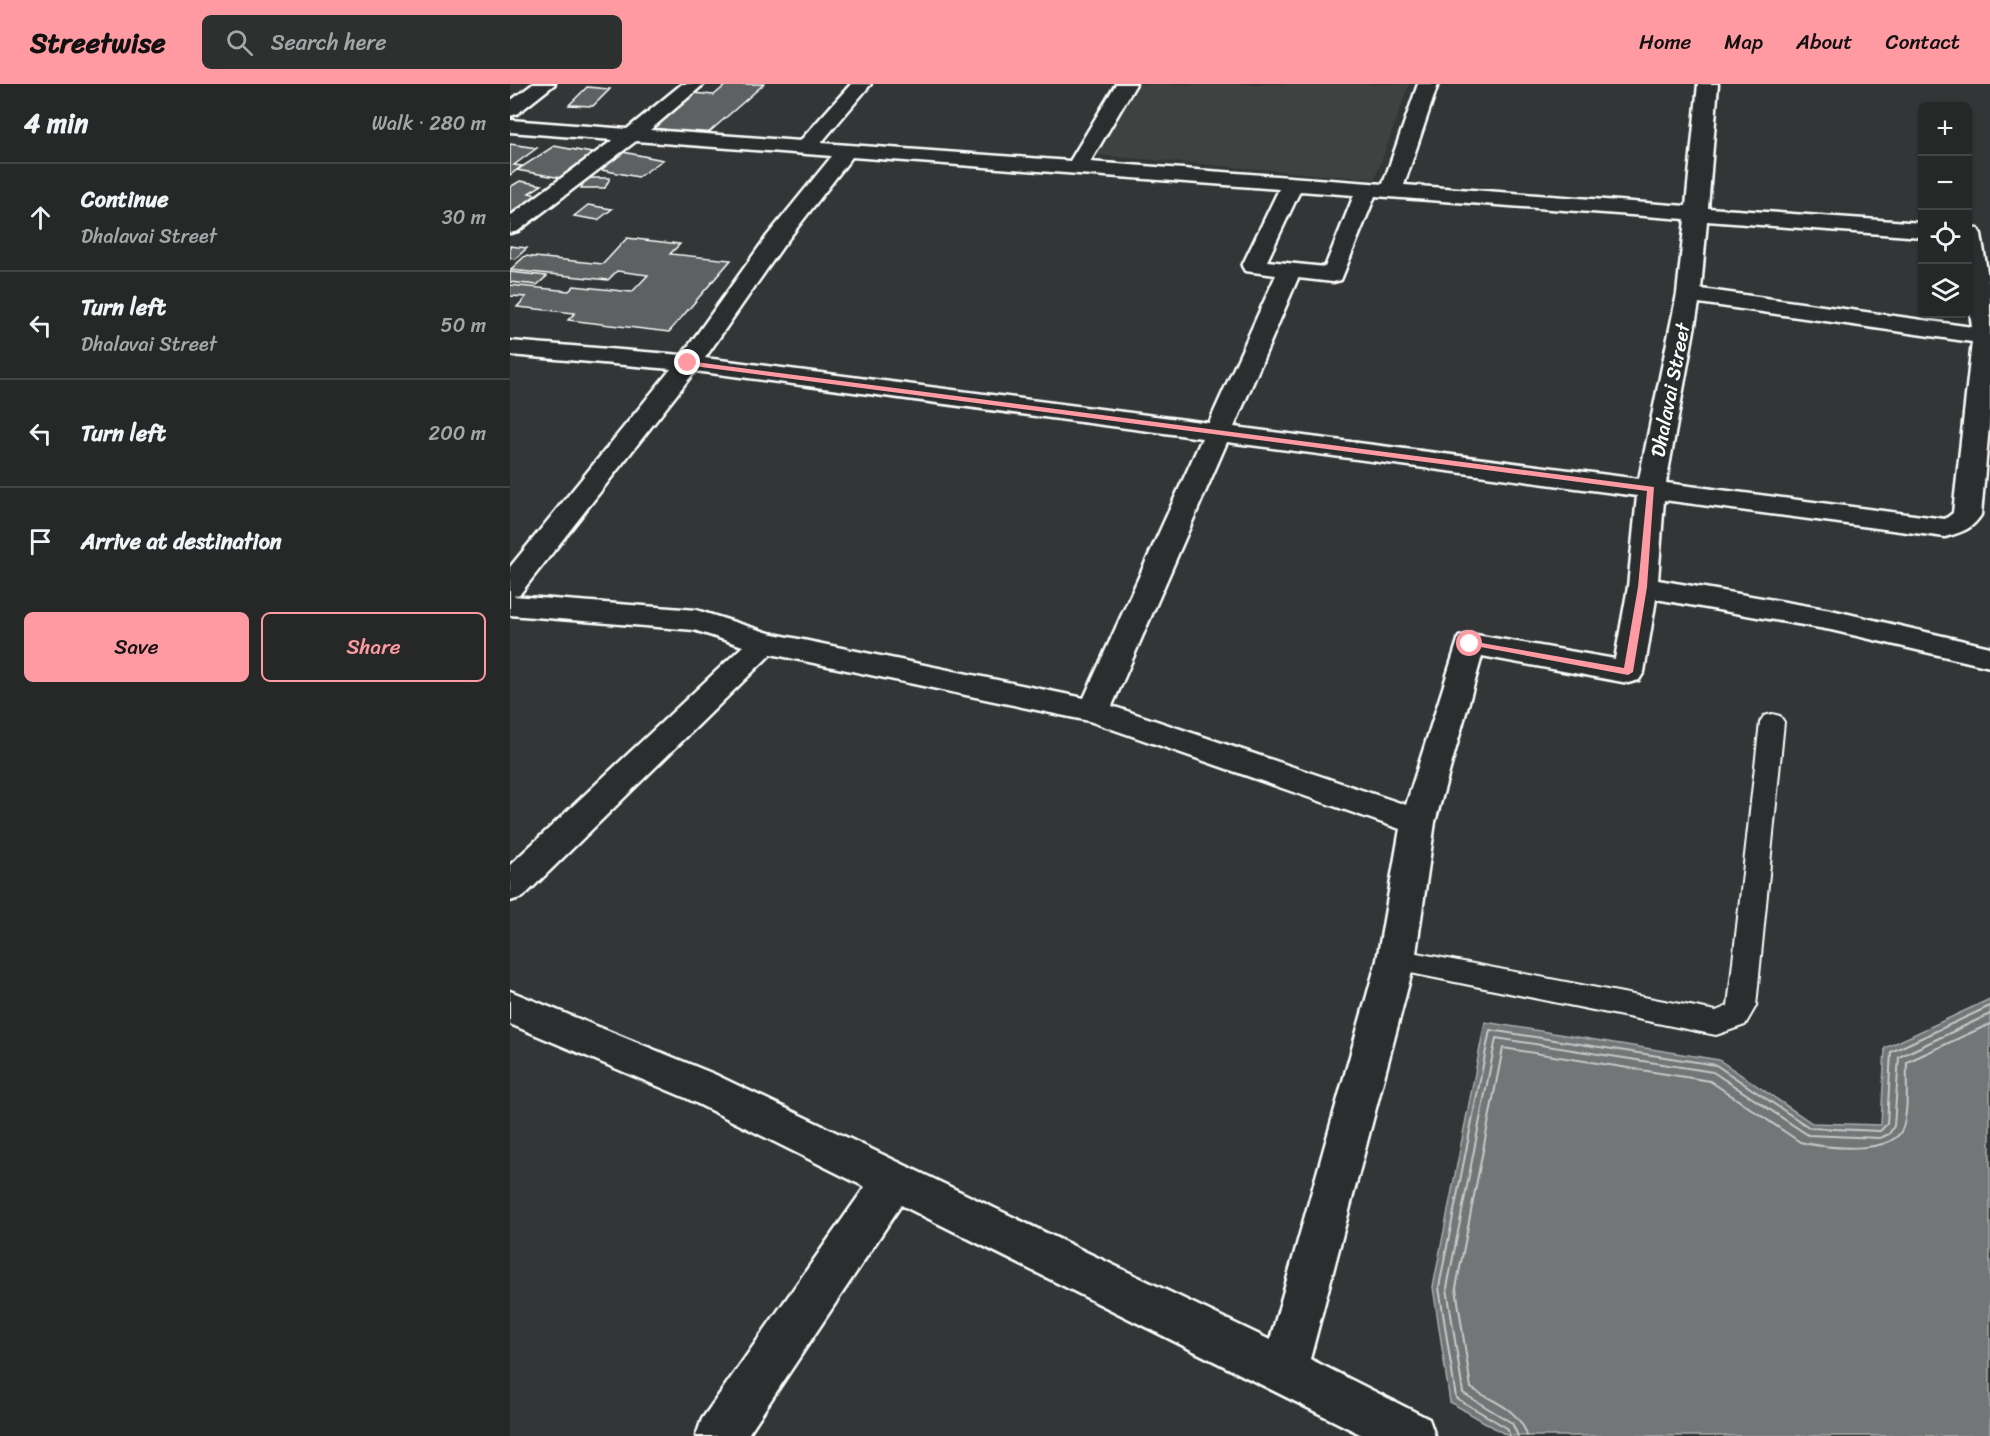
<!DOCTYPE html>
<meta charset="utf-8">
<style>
:root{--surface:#262828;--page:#2e3030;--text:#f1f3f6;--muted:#a4a6a8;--line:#424445;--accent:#ff9aa2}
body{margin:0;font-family:Sriracha,sans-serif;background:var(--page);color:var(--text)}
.controls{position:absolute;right:18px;top:18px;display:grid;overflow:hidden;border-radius:9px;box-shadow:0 2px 4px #0004}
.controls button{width:54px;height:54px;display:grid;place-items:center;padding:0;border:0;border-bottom:2px solid var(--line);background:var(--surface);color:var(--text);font:30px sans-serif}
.stop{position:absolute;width:18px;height:18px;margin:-14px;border:4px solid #ff9aa2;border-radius:50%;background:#fff}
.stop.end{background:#ff9aa2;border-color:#fff;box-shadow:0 2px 6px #0008}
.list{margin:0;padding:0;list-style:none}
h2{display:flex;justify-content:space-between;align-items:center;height:78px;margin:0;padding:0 24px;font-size:26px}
h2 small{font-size:20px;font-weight:400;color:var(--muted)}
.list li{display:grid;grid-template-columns:39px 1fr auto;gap:18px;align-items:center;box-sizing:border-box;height:108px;padding:0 24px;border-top:2px solid var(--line)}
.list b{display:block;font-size:22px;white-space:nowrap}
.list p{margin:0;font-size:20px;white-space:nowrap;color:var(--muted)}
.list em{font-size:20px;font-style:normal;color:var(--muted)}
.actions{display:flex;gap:12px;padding:18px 24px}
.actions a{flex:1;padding:14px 0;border:2px solid var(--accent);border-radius:9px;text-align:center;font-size:21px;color:var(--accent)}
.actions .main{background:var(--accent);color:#111}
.icon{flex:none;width:33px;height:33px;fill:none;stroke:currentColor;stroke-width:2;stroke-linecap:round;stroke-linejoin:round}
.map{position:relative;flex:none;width:1480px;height:1352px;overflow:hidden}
header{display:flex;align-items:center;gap:36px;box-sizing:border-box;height:84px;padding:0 30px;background:var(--accent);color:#111}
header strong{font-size:28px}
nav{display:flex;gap:33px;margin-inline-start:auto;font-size:21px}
.search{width:420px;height:54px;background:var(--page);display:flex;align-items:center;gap:15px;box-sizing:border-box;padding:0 21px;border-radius:9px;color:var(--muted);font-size:22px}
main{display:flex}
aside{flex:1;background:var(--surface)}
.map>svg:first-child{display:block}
.built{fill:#404243}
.water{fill:#737576;stroke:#abacad;stroke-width:1.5}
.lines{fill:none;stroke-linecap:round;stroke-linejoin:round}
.shore{stroke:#c7c8c8;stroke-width:2}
.building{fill:#5f6162;stroke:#fff;stroke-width:1.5}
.service-casing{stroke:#fff;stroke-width:4}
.minor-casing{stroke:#fff;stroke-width:5}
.service{fill:#2a2d2e;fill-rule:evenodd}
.minor{fill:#2a2d2e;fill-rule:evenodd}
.route{fill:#ff9aa2}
.labels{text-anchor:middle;stroke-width:4.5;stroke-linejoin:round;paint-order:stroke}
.street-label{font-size:20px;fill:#fff;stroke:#2a2d2e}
</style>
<header>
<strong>Streetwise</strong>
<div class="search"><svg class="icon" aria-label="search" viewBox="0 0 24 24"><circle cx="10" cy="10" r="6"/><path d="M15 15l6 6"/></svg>Search here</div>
<nav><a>Home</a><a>Map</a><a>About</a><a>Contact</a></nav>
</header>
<main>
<aside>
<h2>4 min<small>Walk · 280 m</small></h2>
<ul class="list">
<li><svg class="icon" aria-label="ahead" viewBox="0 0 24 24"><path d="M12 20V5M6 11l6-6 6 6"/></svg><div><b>Continue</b><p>Dhalavai Street</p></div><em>30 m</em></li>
<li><svg class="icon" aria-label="left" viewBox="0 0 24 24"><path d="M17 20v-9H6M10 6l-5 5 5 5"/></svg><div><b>Turn left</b><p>Dhalavai Street</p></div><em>50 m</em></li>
<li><svg class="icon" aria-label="left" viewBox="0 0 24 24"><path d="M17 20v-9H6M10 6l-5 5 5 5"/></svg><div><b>Turn left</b></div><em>200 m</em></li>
<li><svg class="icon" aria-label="arrive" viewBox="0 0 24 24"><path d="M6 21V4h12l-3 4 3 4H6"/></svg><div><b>Arrive at destination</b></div></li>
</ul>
<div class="actions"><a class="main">Save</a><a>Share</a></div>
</aside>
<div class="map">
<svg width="1480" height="1352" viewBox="0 0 1480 1352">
<rect width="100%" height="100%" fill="#333536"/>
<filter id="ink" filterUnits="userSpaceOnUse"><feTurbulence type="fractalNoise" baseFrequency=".0167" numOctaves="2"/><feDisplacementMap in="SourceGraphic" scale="12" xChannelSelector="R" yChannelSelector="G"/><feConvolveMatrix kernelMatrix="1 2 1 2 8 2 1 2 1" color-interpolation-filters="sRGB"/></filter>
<g filter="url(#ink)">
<polygon class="built" points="628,0 899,0 865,95 586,71"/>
<polygon class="water" points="1480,915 1480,1352 998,1352 940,1318 923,1203 975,938 1209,976 1302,1039 1371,1041 1375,964"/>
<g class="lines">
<g class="shore">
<polyline points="1000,1352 997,1344 946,1314 929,1203 980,946 1206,981 1300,1044 1370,1047 1377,1040 1381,968 1480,922"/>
<polyline points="1008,1352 1002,1339 953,1309 937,1204 986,954 1203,988 1298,1051 1370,1054 1379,1050 1384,1042 1389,973 1480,930"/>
<path d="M 1017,1352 C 1010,1325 983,1318 961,1304 L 946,1204 L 993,964 L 1200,997 L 1290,1058 C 1313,1064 1385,1072 1393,1043 C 1399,1024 1396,998 1397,978 L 1480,940"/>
</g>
</g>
<g class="building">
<polygon points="217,0 254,0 197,50 141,44 183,9 204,11"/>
<polygon points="77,3 100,5 83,22 59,21"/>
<polygon points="0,60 27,64 4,81 12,82 0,91"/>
<polygon points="44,62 87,70 51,94 7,86"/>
<polygon points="113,68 153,76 128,93 87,85"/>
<polygon points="76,94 100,94 95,104 71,104"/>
<polygon points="10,97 32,101 19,109 28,111 0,130 0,103"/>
<polygon points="78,121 102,125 88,136 64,132"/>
<polygon points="117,154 170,160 160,170 221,176 159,248 58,236 65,229 7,223 16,213 0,212 0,201 59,207 64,202 122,208 138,191 107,187 98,196 0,186 15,172 93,180"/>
<polygon points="0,162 17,164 5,175 0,174"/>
<polygon points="0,188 37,192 27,201 0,198"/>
</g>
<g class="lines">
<defs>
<polygon id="service" points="1262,630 1270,632 1274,638 1246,922 1235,941 1206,951 876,884 873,876 876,868 886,865 1206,927 1218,922 1250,638 1254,632"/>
<g id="minor">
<polygon points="23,0 45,0 7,30 0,32 0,17"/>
<path d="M 172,0 L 194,0 L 140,46 L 290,57 L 341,0 L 361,0 L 311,59 L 560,77 L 606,0 L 626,0 L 580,78 L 873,100 L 908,0 L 928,0 L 894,101 L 1176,122 L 1188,0 L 1208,0 L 1198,124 L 1412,139 L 1412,153 L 1197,137 L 1191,205 L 1462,243 L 1458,213 L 1458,144 L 1468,145 L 1471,150 L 1480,206 L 1480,331 L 1471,431 C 1461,446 1452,448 1435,453 L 1154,416 L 1148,496 L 1321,526 L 1480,563 L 1480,583 L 1321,546 L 1146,515 L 1134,588 L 1129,596 L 1118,599 L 972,572 L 925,738 L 905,876 L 800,1275 L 919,1335 L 925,1352 L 854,1352 L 391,1121 L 237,1352 L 186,1352 L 192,1335 L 355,1103 L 176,1014 L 0,940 L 0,907 L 204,990 L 760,1256 L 867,876 L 890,745 L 579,637 L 261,570 L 13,813 L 0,817 L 0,781 L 233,562 L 184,546 L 0,531 L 0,483 L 161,285 L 0,271 L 0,257 L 172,271 L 257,152 L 322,72 L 126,57 L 8,147 L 0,149 L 0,132 L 103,56 L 0,48 L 0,36 L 117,45 ZM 342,73 L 769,105 L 732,182 L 735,187 L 766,191 L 699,339 L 195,274 L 273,162 ZM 790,107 L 844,111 L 815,183 L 757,177 ZM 865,112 L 1175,135 L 1167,210 L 1129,395 L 724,343 L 788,194 L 823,198 L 831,196 ZM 1189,219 L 1462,258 L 1443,429 L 1435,435 L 1156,399 ZM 185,287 L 692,354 L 574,614 L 259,549 L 186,526 L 3,512 L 10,510 ZM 717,358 L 1127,412 L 1118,503 L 1105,575 L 960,550 L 949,553 L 896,721 L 602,622 Z"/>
</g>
</defs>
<use href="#service" class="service-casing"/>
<use href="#minor" class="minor-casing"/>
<use href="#service" class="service"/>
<use href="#minor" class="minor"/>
</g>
</g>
<polygon class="route" points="178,277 1144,403 1137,503 1123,588 1118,591 955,560 960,557 1114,584 1128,503 1137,407 176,281"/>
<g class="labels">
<g class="street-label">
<text transform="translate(1160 306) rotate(-79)" y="7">Dhalavai Street</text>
</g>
</g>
</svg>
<div class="controls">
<button>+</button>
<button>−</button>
<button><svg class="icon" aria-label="locate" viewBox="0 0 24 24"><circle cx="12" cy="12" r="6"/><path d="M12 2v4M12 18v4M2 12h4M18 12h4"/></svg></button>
<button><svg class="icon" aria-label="layers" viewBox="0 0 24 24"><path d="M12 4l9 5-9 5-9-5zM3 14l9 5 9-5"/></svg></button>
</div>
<div class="stop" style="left:960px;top:560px"></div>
<div class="stop end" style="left:178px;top:279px"></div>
</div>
</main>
